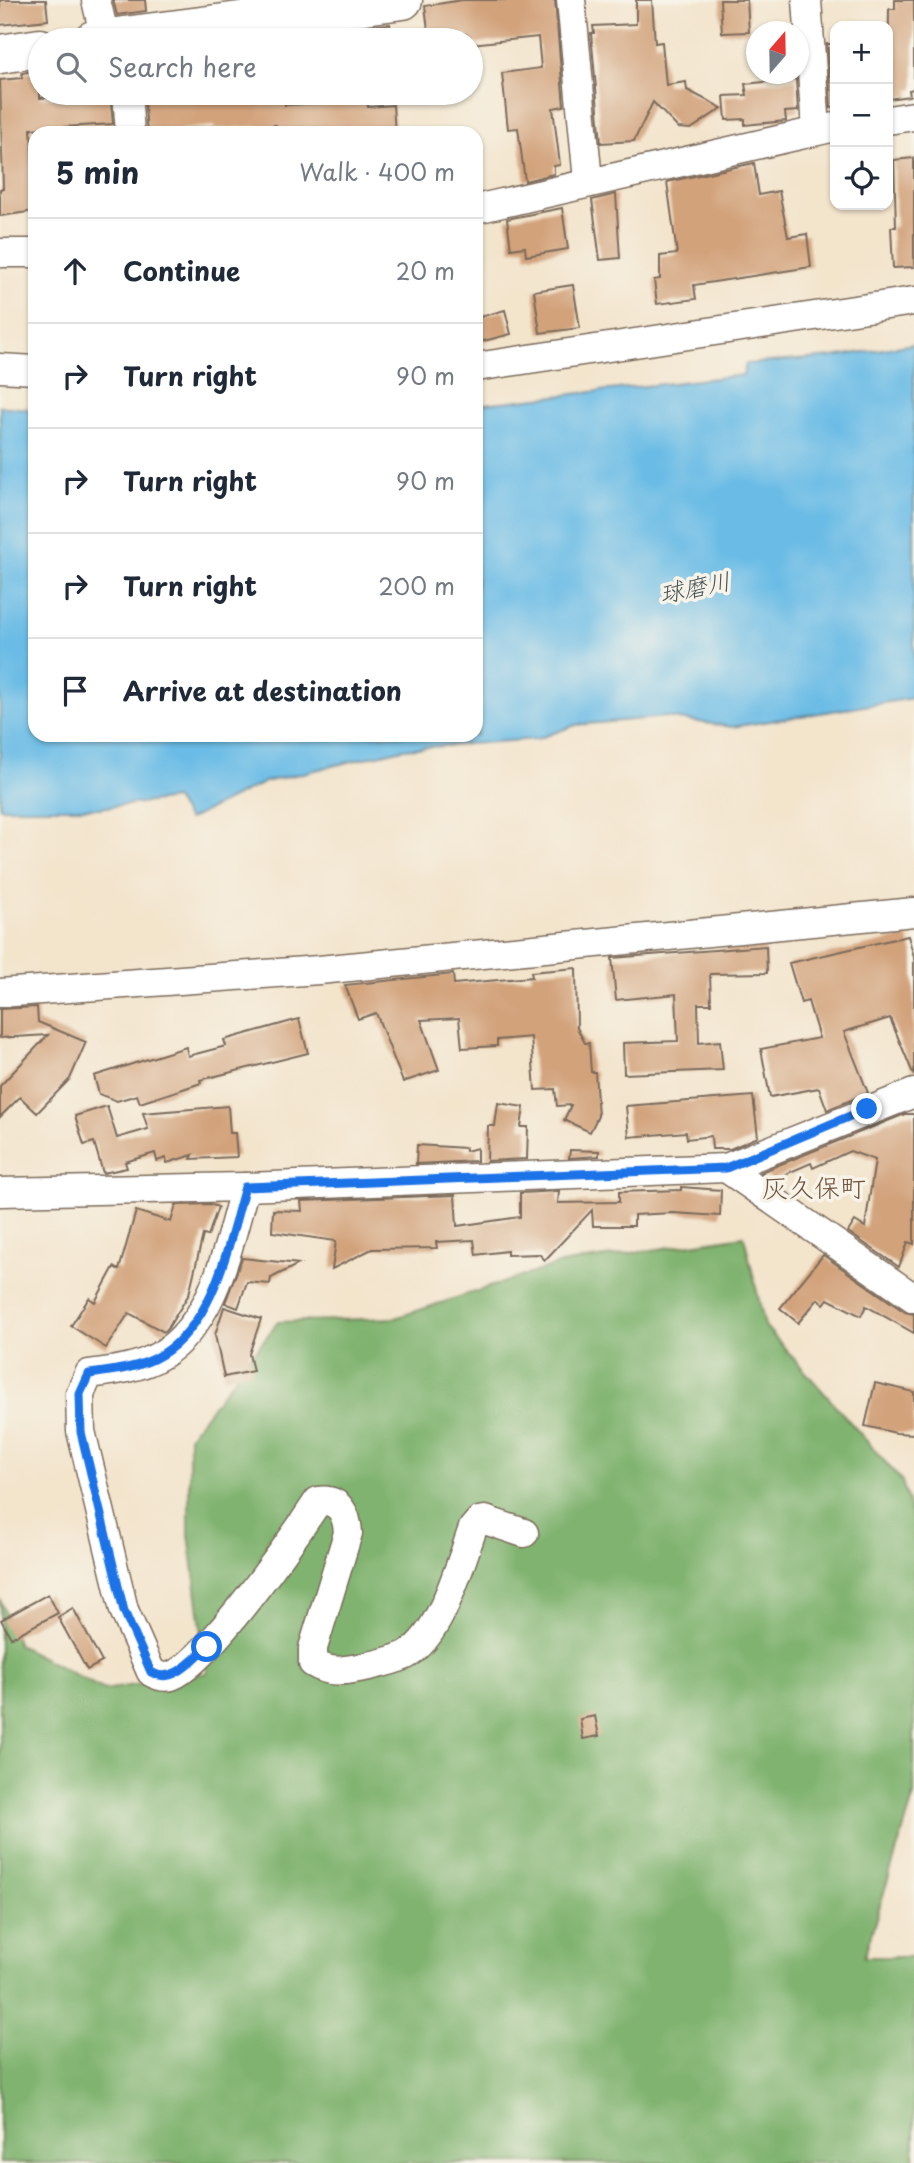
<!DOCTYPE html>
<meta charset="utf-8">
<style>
:root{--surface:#fff;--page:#f6f6f7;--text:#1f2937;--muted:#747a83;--line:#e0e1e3}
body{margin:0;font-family:"Playpen Sans","Klee One",sans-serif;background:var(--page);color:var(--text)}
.controls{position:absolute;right:21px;top:21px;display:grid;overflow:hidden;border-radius:14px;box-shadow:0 2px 5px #0004}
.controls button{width:63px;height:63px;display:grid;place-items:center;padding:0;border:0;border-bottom:2px solid var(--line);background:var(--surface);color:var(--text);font:35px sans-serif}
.compass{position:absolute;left:746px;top:21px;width:63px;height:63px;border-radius:50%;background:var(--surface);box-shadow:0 2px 5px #0004;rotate:20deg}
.stop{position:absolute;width:21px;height:21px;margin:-16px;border:5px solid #1a73e8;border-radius:50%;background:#fff}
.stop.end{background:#1a73e8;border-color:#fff;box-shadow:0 2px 7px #0008}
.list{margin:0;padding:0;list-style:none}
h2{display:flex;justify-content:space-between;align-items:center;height:91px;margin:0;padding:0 28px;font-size:30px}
h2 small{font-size:23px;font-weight:400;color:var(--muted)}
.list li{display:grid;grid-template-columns:46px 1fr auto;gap:21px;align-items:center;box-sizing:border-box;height:105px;padding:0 28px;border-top:2px solid var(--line)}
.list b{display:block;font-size:26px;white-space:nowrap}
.list em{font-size:23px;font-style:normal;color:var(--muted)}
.icon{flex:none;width:38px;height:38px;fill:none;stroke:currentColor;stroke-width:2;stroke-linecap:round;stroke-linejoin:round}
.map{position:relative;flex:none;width:914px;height:2163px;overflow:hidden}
.search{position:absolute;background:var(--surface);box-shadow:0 2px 5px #0004;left:28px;top:28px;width:455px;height:77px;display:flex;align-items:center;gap:18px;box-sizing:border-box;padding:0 24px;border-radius:38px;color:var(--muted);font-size:26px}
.panel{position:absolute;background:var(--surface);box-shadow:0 2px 5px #0004;left:28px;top:126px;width:455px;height:616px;border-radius:21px}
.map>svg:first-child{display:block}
.forest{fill:#80b36f;stroke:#5e6e46;stroke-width:2}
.water{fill:#6abce6;stroke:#527382;stroke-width:2}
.building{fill:#d2a27a}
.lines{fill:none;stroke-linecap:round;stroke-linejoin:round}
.minor-casing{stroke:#7b6b5b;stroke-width:31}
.highway-casing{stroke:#7b6b5b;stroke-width:41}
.minor{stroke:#fff;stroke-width:28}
.highway{stroke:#fff;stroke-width:38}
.route{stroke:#1a73e8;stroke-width:9}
.labels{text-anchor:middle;stroke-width:7;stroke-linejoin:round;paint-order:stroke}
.water-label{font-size:24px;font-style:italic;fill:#49565a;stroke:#f7f3e8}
.quarter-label{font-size:26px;fill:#70543e;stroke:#f7f3e8}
</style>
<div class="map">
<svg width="914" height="2163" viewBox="0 0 914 2163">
<rect width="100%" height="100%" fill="#f7f3e8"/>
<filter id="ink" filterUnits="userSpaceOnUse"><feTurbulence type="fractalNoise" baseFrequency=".0143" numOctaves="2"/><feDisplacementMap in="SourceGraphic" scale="14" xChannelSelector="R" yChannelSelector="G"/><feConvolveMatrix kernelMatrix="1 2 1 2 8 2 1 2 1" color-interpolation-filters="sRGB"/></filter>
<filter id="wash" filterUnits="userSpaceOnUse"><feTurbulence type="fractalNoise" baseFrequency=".00686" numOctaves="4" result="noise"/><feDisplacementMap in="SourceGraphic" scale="28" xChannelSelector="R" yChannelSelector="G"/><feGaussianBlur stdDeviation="1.57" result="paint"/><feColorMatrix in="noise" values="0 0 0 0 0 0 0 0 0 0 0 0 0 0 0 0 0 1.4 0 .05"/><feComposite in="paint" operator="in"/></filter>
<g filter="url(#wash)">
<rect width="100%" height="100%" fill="#f3e4cc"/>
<polygon class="forest" points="744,1236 765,1326 902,1481 914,1524 914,1795 864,1957 914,1957 914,2163 0,2163 0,1599 18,1645 104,1690 207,1673 189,1534 189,1436 278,1322 395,1318 560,1264"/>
<polygon class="water" points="914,344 914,698 732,727 665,717 576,725 537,739 403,749 265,782 188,820 175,799 99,808 0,808 0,406 35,410 35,735 476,735 476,405 743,375 746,364 833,357"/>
<g id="blocks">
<g class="building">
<polygon points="0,0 46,0 48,20 0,25"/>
<polygon points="113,0 145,0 146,11 117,15"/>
<polygon points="462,0 555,0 564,106 553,108 560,165 554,166 554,174 525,181 518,128 508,129 502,73 541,68 538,37 471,44 466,34 429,38 425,6"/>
<polygon points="636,0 652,0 655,43 662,42 666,85 686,82 687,90 722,108 691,129 678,128 653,102 634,141 601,143 591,33 594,33 593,26 636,24"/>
<polygon points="720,0 747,0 749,32 722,33"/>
<polygon points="895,0 914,0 914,89 909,90 910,96 888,99 889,9 895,9"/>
<polygon points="390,24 391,40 364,40 363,27"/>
<polygon points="827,44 835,44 835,107 831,108"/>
<polygon points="40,70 40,98 110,94 113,124 31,129 35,211 0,216 0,189 3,189 0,80 22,78 22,73"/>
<polygon points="796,79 798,111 785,112 786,121 745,125 745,119 726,120 724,96 747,95 745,84"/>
<polygon points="144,93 284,93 285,105 320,103 320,93 348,93 348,99 367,97 368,107 393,105 395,133 276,133 276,125 214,129 214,126 147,133"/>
<polygon points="914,158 914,267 893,268 891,227 896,227 894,160"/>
<polygon points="754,163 759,195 779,191 788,237 807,234 811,267 694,285 696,299 657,304 654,280 660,279 660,256 677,254 667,182"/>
<polygon points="616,194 620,258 600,260 592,200"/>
<polygon points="562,208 568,249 526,256 525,247 511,249 507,219"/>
<polygon points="573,285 580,328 540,333 534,291"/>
<polygon points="505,310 511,334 476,343 476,318"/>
<polygon points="908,936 914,957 914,1076 890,1018 844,1032 868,1093 827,1110 819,1088 770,1097 761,1049 819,1038 808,1001 801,1003 789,963"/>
<polygon points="766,946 767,973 710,974 711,1004 698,1004 699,1043 720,1041 723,1070 624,1074 623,1043 678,1041 676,994 616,1000 612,958"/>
<polygon points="576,968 577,1028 585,1043 589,1043 591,1072 595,1072 598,1116 590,1132 564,1120 571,1105 557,1106 555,1089 535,1090 531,1037 497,1040 497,1046 462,1048 459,1018 421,1020 439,1070 403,1082 376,1013 358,1019 345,985 453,974 454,984 532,977 531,972"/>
<polygon points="37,1007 38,1022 86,1042 70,1079 37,1113 20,1097 0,1117 0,1086 48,1035 0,1038 0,1009"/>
<polygon points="299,1019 308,1053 200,1080 201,1083 140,1103 137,1095 117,1101 99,1094 94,1076 186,1047 188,1056 226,1046 224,1040"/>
<polygon points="753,1096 758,1137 730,1149 712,1149 711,1136 687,1139 686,1132 629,1137 626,1106"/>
<polygon points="498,1103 524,1107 521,1127 528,1127 527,1159 487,1161 488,1126 495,1126"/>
<polygon points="107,1106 117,1138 148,1129 143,1113 228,1106 230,1133 235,1133 237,1157 191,1159 193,1155 167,1163 166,1158 157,1161 155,1153 125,1162 127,1168 103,1173 94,1142 84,1145 75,1116"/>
<polygon points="905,1114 914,1114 914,1244 908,1242 899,1267 848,1232 855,1221 865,1227 875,1160 850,1151 813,1168 811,1163 772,1180 761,1172"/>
<polygon points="417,1145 465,1148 466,1151 477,1148 477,1161 416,1164"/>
<polygon points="570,1150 599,1151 599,1156 569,1158"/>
<polygon points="681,1187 721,1190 720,1216 673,1213 634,1215 634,1226 593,1226 592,1210 545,1260 539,1254 507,1255 507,1251 476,1255 474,1240 436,1242 437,1248 372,1249 332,1269 336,1241 272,1232 273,1210 302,1211 301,1201 455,1195 457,1226 520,1217 520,1193 559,1191 558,1203 619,1202 619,1192 681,1190"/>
<polygon points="210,1204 218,1207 208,1236 203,1235 189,1294 168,1328 164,1332 129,1313 106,1348 71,1326 89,1298 95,1302 114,1267 119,1270 136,1211 171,1222 176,1205"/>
<polygon points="823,1255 905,1312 914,1314 914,1333 866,1306 861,1316 828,1299 824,1304 818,1299 798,1323 780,1308"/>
<polygon points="242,1258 299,1264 271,1278 270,1284 247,1282 238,1308 225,1303"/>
<polygon points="224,1307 261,1319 249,1354 253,1371 224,1377 215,1335"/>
<polygon points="875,1383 914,1392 914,1434 896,1433 865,1426"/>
<polygon points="48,1594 58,1613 11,1638 1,1620"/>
<polygon points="73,1608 102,1662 87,1670 58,1617"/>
<polygon points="595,1716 599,1736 583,1739 580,1719"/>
</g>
</g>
</g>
<g filter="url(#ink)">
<use href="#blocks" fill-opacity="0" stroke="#7b6b5b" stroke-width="2"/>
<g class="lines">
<defs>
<g id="minor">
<polyline points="96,0 105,38"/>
<polyline points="571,0 588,181"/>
<polyline points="807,0 816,129"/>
<polyline points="127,93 130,133"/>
<polyline points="888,120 914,116"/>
<polyline points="476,209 835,127"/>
<polyline points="0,253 35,253"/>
<polyline points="476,367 914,301"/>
<polyline points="0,368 35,370"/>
<polyline points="0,993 319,970 914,912"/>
<polyline points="726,1168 914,1298"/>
<path d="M 245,1187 C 228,1244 216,1321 161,1355 C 140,1368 113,1371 89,1374 L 80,1394 L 81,1431 L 124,1610 L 151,1672 C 158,1676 164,1678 171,1676 C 206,1664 295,1536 318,1501 C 340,1498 347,1515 348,1533 L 313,1648 L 313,1663 C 331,1674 344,1671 364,1667 C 378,1664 393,1661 406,1655 C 441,1636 460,1564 473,1528 L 479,1521 L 485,1520 L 524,1533"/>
<polyline points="0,1192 245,1187 726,1168 914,1093"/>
</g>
<g id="highway">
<polyline points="93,40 403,0"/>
<polyline points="0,54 40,48"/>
</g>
</defs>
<use href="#minor" class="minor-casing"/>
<use href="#highway" class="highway-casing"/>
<use href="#minor" class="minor"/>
<use href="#highway" class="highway"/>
</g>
</g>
<g class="lines" filter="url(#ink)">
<path class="route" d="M 207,1647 C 191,1661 173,1685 151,1672 L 124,1611 L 81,1432 L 80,1394 L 89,1374 C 113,1371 140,1368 161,1355 C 216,1321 228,1244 245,1187 L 726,1168 L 867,1109"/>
</g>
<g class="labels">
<g class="water-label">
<text transform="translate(695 588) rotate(-11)" y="8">球磨川</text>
</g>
<g class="quarter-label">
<text x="814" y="1197">灰久保町</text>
</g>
</g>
</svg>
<div class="controls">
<button>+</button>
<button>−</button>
<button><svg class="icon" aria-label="locate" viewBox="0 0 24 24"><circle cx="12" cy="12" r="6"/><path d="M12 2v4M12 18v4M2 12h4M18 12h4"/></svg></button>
</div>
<svg class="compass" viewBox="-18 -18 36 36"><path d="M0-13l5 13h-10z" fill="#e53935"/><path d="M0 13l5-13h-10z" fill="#747a83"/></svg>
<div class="stop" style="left:207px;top:1647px"></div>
<div class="stop end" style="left:867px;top:1109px"></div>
<div class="search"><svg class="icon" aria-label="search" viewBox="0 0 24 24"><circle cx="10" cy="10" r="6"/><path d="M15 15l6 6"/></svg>Search here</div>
<section class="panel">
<h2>5 min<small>Walk · 400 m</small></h2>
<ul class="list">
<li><svg class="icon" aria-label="ahead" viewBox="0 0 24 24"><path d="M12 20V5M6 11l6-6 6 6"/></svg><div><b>Continue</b></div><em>20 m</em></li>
<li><svg class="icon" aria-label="right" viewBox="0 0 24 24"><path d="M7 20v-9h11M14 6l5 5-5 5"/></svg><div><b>Turn right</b></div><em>90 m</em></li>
<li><svg class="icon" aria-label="right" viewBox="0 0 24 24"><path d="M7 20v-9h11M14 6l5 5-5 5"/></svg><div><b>Turn right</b></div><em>90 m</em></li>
<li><svg class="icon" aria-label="right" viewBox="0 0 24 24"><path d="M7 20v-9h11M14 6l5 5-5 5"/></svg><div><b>Turn right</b></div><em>200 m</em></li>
<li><svg class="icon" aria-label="arrive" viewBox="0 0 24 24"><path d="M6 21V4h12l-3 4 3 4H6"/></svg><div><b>Arrive at destination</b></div></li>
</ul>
</section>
</div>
